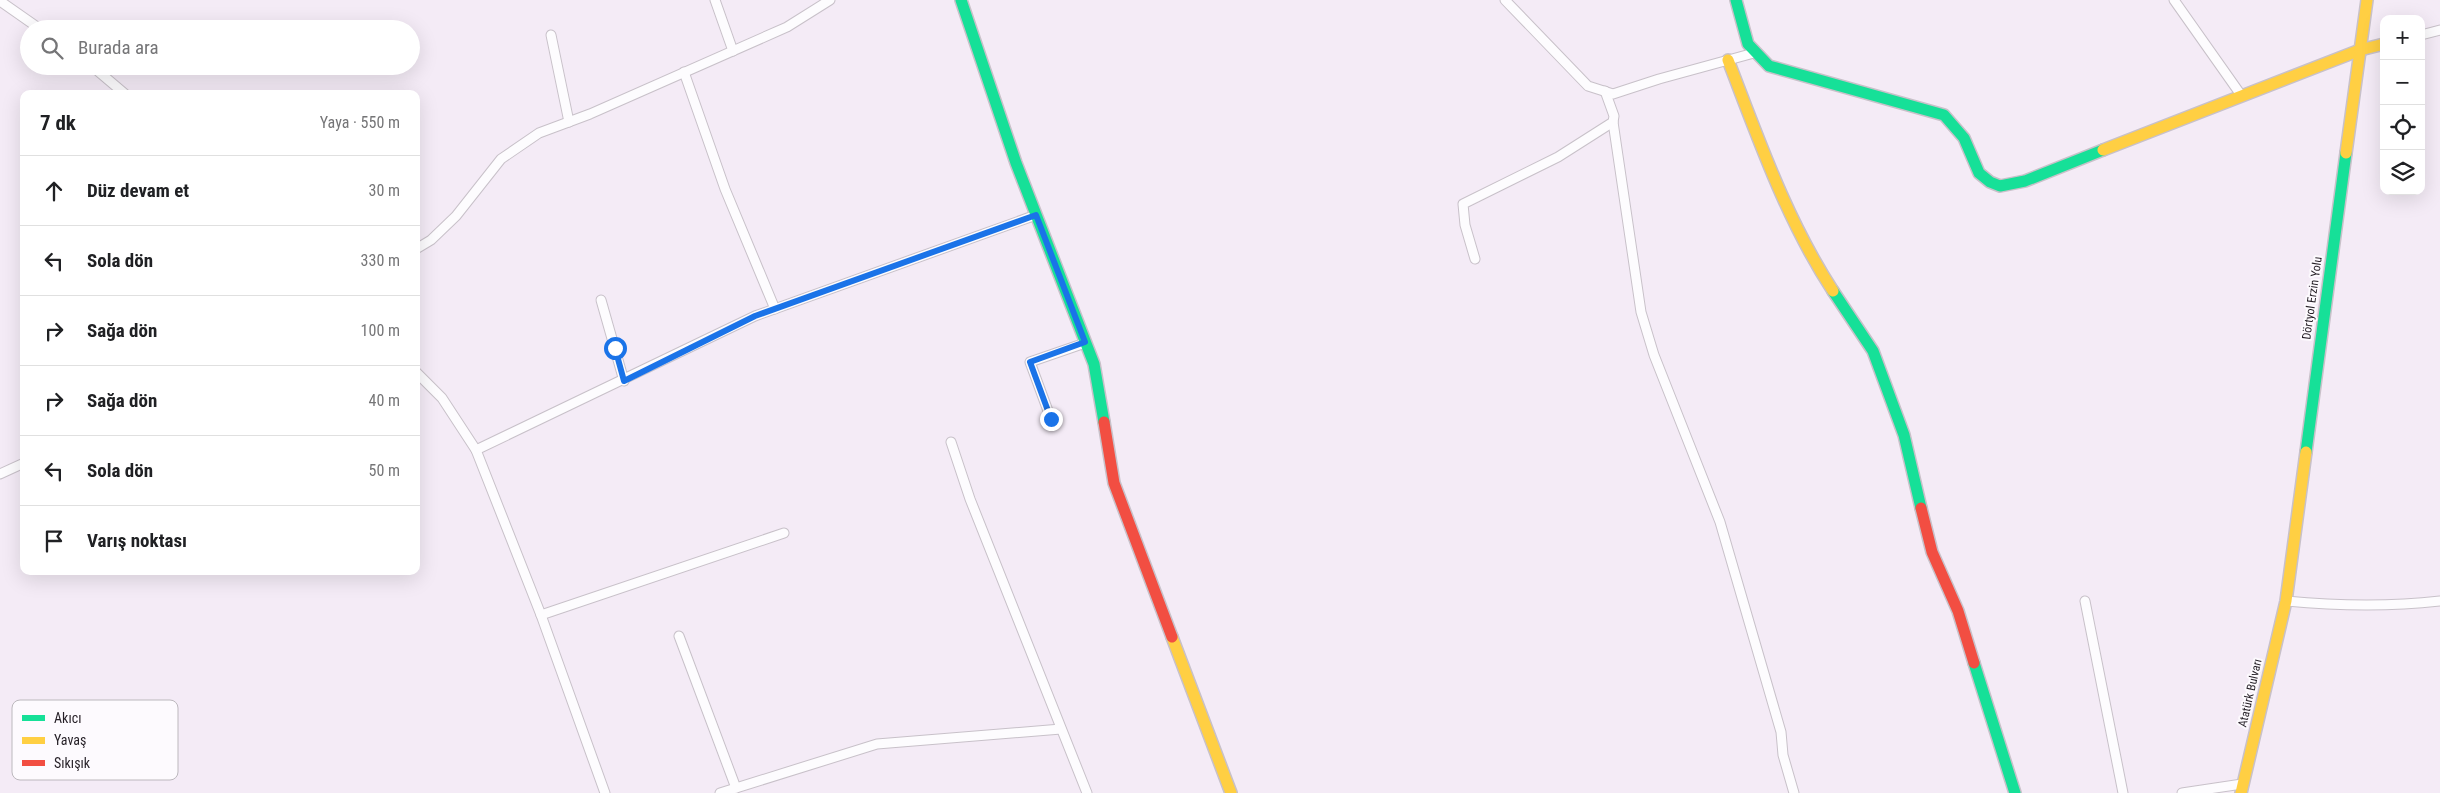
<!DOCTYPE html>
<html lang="tr">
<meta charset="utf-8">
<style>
:root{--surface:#fff;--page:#f6f6f6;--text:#202124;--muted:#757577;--line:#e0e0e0}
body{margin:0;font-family:"Roboto Condensed",sans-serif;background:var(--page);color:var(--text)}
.controls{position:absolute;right:15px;top:15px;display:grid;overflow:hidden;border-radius:10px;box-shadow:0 5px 20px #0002}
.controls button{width:45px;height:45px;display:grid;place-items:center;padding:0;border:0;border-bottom:1px solid var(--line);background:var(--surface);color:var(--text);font:25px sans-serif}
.stop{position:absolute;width:15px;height:15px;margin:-11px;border:4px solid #1a73e8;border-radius:50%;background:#fff}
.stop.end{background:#1a73e8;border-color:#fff;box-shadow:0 1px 5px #0008}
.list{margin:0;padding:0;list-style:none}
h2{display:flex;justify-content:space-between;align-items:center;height:65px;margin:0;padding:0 20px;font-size:21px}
h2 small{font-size:16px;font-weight:400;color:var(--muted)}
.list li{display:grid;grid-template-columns:32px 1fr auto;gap:15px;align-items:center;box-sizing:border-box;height:70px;padding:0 20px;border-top:1px solid var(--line)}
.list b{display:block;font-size:19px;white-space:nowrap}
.list em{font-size:16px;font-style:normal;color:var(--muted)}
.icon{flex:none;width:28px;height:28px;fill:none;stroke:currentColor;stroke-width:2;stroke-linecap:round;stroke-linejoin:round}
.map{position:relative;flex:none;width:2440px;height:793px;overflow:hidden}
.search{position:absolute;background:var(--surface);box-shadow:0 5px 20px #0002;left:20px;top:20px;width:400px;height:55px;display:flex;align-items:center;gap:12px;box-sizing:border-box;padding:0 18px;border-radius:28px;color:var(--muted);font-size:19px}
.panel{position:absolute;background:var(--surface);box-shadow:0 5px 20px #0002;left:20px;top:90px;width:400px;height:485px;border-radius:10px}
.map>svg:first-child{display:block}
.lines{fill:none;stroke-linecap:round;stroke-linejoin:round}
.street-casing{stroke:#c8c1c9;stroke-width:11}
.fast-casing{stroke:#c8c1c9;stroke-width:14}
.slow-casing{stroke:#c8c1c9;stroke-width:14}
.jam-casing{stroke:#c8c1c9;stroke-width:14}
.street{stroke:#fdfcfe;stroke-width:9}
.fast{stroke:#16e098;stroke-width:11}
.slow{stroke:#ffcf43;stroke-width:11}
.jam{stroke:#f24e42;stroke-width:11}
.route{stroke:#1a73e8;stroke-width:6}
.labels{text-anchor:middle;stroke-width:4;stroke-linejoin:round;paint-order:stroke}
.street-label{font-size:12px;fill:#251f26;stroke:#fdfafe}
.key{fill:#fdfafe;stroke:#bcb8bd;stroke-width:1}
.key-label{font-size:14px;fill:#251f26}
</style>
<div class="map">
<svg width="2440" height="793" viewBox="0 0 2440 793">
<rect width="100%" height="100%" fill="#f4ebf6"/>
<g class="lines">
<defs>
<g id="street">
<polyline points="715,0 733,51"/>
<polyline points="1505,0 1588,86 1613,94 1659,79 1754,53"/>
<polyline points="2174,0 2241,95"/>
<polyline points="0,1 40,29"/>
<polyline points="551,35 569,122"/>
<polyline points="2421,35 2440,30"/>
<polyline points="92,66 125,94"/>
<polyline points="684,72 725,189 775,309"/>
<polyline points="1613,122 1641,312 1654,355 1720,522 1781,732 1783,755 1794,793"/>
<polyline points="416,249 431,240 456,216 501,159 539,133 590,114 787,27 830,0"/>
<polyline points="1475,259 1465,225 1463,204 1558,157 1613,122 1614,116 1605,91"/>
<polyline points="601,300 624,381"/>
<polyline points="416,372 442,398 476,450 541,615 605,793"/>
<polyline points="1051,419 1030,362 1085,343"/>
<polyline points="951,442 970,499 1087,793"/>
<polyline points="476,450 755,316 1036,215"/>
<polyline points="0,474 24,463"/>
<polyline points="2085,601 2123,793"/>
<path d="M 2286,601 C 2338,606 2388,607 2440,601"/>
<polyline points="541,615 784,533"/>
<polyline points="679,636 736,788"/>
<polyline points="720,793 877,744 1061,729"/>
<polyline points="2182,793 2242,784"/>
</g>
<g id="fast">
<polyline points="961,0 1016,163 1094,364 1104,422"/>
<polyline points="1736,0 1748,44 1769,66 1944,115 1964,138 1979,173 1990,182 2000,186 2025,181 2103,150"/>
<polyline points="1833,291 1873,351 1904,435 1921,508"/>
<polyline points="2306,452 2346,153"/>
<polyline points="1974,663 2015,793"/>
</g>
<g id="slow">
<path d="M 1728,60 C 1759,140 1786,219 1833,291"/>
<polyline points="2103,150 2360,50 2384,44"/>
<polyline points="2346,153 2367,0"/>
<polyline points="1172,637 1231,793"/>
<polyline points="2241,793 2286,601 2306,452"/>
</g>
<g id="jam">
<polyline points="1104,422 1114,483 1172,637"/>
<polyline points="1921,508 1932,552 1958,611 1974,663"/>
</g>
</defs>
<use href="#street" class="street-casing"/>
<use href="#fast" class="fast-casing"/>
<use href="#slow" class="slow-casing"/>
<use href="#jam" class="jam-casing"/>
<use href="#street" class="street"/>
<use href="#fast" class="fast"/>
<use href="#slow" class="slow"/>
<use href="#jam" class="jam"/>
</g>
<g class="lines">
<polyline class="route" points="615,348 624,381 755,316 1036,215 1085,342 1030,362 1051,419"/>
</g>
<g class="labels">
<g class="street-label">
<text transform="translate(2312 298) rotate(-82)" y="4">Dörtyol Erzin Yolu</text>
<text transform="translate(2250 693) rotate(-77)" y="4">Atatürk Bulvarı</text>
</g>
</g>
<rect x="12" y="700" width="166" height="80" rx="8" class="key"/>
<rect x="22" y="715" width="23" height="6" fill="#16e098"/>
<rect x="22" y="737" width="23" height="7" fill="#ffcf43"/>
<rect x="22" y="760" width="23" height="6" fill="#f24e42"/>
<g class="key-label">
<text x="54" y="723">Akıcı</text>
<text x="54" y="745">Yavaş</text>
<text x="54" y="768">Sıkışık</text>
</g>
</svg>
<div class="controls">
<button>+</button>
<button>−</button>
<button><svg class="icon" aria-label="locate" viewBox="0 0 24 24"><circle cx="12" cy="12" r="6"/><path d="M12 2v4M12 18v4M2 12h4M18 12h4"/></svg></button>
<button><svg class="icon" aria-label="layers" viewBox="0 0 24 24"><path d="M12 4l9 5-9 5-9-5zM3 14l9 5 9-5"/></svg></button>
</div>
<div class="stop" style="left:615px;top:348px"></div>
<div class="stop end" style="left:1051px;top:419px"></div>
<div class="search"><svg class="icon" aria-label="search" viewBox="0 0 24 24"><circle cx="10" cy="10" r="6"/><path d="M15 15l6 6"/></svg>Burada ara</div>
<section class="panel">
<h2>7 dk<small>Yaya · 550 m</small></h2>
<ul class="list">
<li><svg class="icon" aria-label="ahead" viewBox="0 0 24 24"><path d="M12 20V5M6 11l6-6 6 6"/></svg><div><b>Düz devam et</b></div><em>30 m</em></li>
<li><svg class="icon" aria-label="left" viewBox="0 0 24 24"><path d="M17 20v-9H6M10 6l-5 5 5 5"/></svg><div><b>Sola dön</b></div><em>330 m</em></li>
<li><svg class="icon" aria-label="right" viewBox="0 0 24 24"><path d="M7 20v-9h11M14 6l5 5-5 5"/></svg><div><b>Sağa dön</b></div><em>100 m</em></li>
<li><svg class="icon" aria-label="right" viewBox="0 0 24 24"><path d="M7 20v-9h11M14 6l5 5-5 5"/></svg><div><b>Sağa dön</b></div><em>40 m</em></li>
<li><svg class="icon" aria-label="left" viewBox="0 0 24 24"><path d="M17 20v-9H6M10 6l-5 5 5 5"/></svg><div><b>Sola dön</b></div><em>50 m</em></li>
<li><svg class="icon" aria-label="arrive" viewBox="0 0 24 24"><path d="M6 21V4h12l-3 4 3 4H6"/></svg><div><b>Varış noktası</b></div></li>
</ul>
</section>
</div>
